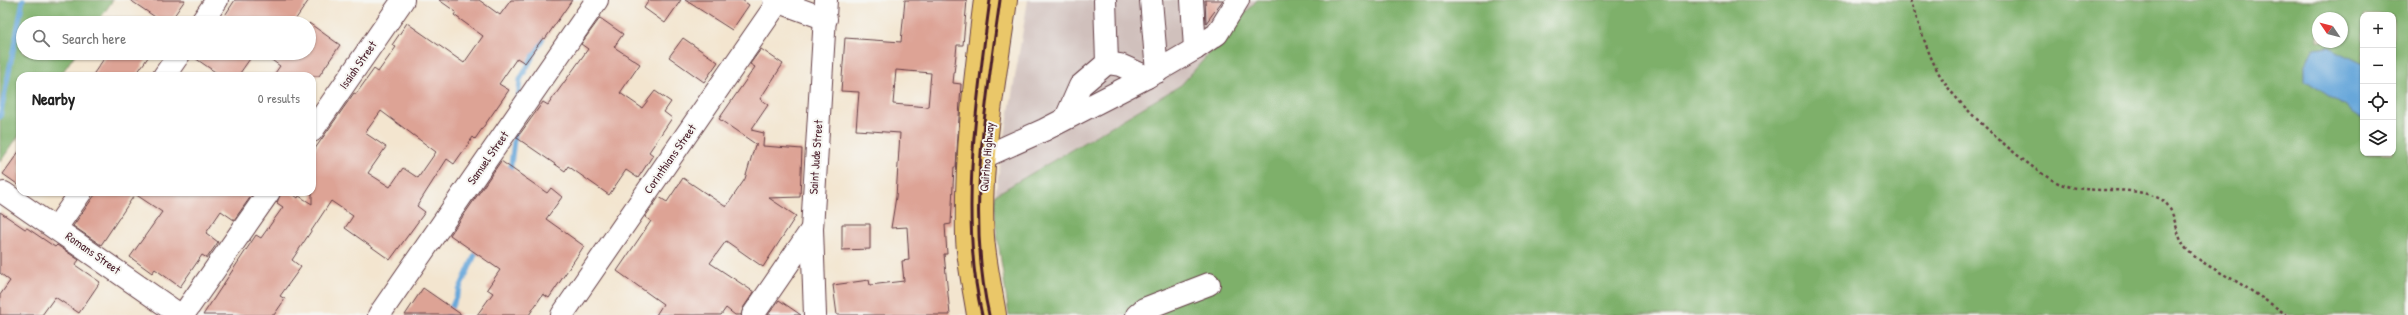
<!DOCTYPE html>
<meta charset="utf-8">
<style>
:root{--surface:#fff;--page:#f6f6f6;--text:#222;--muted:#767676;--line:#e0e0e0}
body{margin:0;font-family:"Patrick Hand",sans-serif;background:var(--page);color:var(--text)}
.controls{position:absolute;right:12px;top:12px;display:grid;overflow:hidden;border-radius:8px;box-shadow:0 1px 3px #0004}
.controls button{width:36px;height:36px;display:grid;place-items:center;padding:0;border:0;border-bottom:1px solid var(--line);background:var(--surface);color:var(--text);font:20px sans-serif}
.compass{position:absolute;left:2312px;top:12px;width:36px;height:36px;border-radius:50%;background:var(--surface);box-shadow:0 1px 3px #0004;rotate:305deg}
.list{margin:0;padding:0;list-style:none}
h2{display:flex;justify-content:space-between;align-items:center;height:52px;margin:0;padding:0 16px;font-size:17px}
h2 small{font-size:13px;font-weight:400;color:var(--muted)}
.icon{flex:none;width:22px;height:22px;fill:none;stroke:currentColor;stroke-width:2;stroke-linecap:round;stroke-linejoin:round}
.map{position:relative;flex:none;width:2408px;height:315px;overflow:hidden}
.search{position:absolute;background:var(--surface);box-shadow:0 1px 3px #0004;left:16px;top:16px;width:300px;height:44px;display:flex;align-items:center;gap:10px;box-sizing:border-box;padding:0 14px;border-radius:22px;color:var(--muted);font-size:15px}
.panel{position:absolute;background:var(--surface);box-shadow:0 1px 3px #0004;left:16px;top:72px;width:300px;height:124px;border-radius:12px}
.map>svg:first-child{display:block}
.industrial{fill:#d0c0bc}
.forest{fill:#7eb06a;stroke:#64684a;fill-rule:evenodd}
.water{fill:#67a7da;stroke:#586382}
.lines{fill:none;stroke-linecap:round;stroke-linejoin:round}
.stream{stroke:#67a7da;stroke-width:5}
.building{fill:#dda395;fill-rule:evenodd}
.minor-casing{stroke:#633d44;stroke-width:24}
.major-casing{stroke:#633d44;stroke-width:24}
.path{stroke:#633d44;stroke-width:2.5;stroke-dasharray:3 3;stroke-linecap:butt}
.minor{stroke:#fff;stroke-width:22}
.major{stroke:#eac769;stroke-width:22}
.rail{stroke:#4a1f2b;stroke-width:3}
.labels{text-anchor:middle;stroke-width:4;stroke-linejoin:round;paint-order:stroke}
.street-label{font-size:12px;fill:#4a1f2b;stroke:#f6f6f2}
</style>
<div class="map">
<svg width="2408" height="315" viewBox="0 0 2408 315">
<rect width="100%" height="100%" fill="#f6f6f2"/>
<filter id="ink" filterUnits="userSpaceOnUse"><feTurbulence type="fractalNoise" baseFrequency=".025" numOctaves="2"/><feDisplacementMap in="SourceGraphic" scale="8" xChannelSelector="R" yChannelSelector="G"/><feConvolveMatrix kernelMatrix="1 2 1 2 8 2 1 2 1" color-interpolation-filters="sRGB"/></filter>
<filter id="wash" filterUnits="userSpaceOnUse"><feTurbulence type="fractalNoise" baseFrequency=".012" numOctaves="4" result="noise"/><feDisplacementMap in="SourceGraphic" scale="16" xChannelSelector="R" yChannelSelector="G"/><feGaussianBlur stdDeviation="0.9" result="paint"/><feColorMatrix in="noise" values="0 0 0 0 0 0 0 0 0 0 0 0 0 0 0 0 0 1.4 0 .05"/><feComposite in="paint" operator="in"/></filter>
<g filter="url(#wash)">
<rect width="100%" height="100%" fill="#f3e5cf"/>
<polygon class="industrial" points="1028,0 1257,0 1181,85 995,195"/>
<g class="forest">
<polygon points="0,0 113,0 97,23 23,23 23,53 76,53 60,76 20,76 20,134 0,162"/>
<path d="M 1257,0 L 2408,0 L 2408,315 L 1009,315 L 995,220 L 995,195 L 1181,85 ZM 2363,15 L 2393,15 L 2393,153 L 2363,153 ZM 2318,18 L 2342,18 L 2342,42 L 2318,42 Z"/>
</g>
<polygon class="water" points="2329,47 2363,64 2363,119 2305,80 2305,65 2315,49"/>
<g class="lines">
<g class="stream">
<polyline points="518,100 520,80 546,32"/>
<polyline points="0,117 23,0"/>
<polyline points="510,173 515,133"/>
<polyline points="448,315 478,248"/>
</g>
</g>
<g id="blocks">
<g class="building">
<polygon points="130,0 185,0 169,23 164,23"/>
<polygon points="235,0 309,0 293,23 220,23"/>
<path d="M 439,0 L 479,0 L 500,15 L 511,0 L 572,0 L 545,39 L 543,38 L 525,63 L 517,58 L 499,84 L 509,90 L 475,139 L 473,137 L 454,164 L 447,159 L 417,206 L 425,212 L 390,260 L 345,228 L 353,216 L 331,201 L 292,260 L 301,267 L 280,296 L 285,299 L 274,315 L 203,315 L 256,235 L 261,238 L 283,207 L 277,203 L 281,192 L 290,192 L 298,198 L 299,196 L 312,204 L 312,153 L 354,93 L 356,94 L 374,69 L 378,72 L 396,47 L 392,45 L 407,23 L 464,63 L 483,36 L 454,15 L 456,12 ZM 381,111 L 436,152 L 418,178 L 403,168 L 390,187 L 368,173 L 386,147 L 365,133 Z"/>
<polygon points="649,0 681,0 665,23 644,8"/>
<polygon points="685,0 742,0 749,5 732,30"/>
<path d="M 905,0 L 967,0 L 963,45 L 957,45 L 953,83 L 961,84 L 956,167 L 954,167 L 951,224 L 945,225 L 947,254 L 944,254 L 950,315 L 837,315 L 833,285 L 869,280 L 870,285 L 904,281 L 902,261 L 909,260 L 907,227 L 891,228 L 896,197 L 900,133 L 856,130 L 859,92 L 841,91 L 845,38 L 901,42 ZM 896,70 L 931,73 L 928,107 L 893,104 Z"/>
<polygon points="1205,0 1223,0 1206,23"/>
<polygon points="600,18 623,34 614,47 640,64 620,93 642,108 655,91 671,102 664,112 672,118 649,152 653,155 638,178 626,170 609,195 568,166 565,171 517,138 543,102 548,105 588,49 581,44"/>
<polygon points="309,23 340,45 319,76 273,76 280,66 262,53 309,53"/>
<polygon points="683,38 718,62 704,82 669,57"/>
<polygon points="761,49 783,64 760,99 768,105 751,130 764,133 763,146 802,149 800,197 769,198 796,216 763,267 726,241 710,263 754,292 743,308 741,315 735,315 726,308 721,315 656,315 663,304 617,271 651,221 645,217 659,197 667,202 683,178 726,207 745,179 755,145 757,145 719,119 755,67 750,64"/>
<polygon points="108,53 151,53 135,76 92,76"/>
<polygon points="192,53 254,53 238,76 221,76 192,56"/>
<polygon points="20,150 20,186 3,174"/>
<polygon points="501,161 547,193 551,188 562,197 546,219 584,246 549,298 543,294 529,315 477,315 493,293 487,289 500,270 450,235"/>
<polygon points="97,192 254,192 234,220 221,211 206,233 218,242 207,258 202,255 180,287 155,269 152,273 130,257 162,212 135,194 101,245 73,226"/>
<polygon points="0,212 25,229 27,228 55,247 57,245 79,260 75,265 100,282 79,313 55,297 42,315 0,315 0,295 10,281 0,273"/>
<polygon points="842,224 870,224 870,249 842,250"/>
<polygon points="423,288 462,315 405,315"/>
<polygon points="779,300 801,315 768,315"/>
</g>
</g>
</g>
<g filter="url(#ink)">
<use href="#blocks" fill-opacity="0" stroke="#633d44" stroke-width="1"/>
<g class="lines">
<defs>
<g id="minor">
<polyline points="774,0 826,19"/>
<polyline points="1151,0 1157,72"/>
<polyline points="1192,0 1195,49"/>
<polyline points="201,23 217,0"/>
<polyline points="1107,63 1120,65 1147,77"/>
<polyline points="164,76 180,53"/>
<polyline points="1066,118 1080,86 1107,63 1105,0"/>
<polyline points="312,131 403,0"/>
<polyline points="969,161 986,156 1044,130 1147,77 1195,49 1217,34 1238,0"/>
<polyline points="4,193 180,315"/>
<polyline points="56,228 81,192"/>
<polyline points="183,315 269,192"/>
<polyline points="379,315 597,0"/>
<polyline points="562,315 778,2"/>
<polyline points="753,315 812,229"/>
<polyline points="815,315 812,229 826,0"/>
<polyline points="1137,315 1144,309 1209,284"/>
</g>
<g id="major">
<path d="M 978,315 C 974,289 968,263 967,237 C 965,157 975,78 985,0"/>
<path d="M 995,315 C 991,289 985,263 983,237 C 978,162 996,75 1006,0"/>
</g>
</defs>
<use href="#minor" class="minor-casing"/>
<use href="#major" class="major-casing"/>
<path class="path" d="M 1910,0 C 1921,28 1929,62 1947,86 C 1963,110 2035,175 2061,184 C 2094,196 2131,183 2162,200 C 2176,209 2175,233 2184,246 C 2194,260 2224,274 2239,283 C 2255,293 2271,304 2287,315"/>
<use href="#minor" class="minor"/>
<use href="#major" class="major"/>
<g class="rail">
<path d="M 982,315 C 959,217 977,98 990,0"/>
<path d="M 989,315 C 966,212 986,103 1000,0"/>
</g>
</g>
</g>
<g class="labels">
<g class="street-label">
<text transform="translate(358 65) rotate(-55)" y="4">Isaiah Street</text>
<text transform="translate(816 157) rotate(-86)" y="4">Saint Jude Street</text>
<text transform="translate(987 157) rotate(-85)" y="4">Quirino Highway</text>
<text transform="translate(488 158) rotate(-55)" y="4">Samuel Street</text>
<text transform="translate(670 159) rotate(-55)" y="4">Corinthians Street</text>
<text transform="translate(93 253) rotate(35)" y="4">Romans Street</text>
</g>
</g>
</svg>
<div class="controls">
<button>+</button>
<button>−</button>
<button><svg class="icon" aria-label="locate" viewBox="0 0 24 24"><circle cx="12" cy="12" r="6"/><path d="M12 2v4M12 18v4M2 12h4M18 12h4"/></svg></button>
<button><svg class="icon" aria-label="layers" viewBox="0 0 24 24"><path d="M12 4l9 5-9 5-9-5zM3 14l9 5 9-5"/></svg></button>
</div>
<svg class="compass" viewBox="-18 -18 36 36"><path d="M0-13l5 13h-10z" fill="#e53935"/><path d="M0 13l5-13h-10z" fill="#767676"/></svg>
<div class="search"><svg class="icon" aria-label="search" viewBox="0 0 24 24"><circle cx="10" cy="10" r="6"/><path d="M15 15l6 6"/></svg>Search here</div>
<section class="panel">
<h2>Nearby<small>0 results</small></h2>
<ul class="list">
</ul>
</section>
</div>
